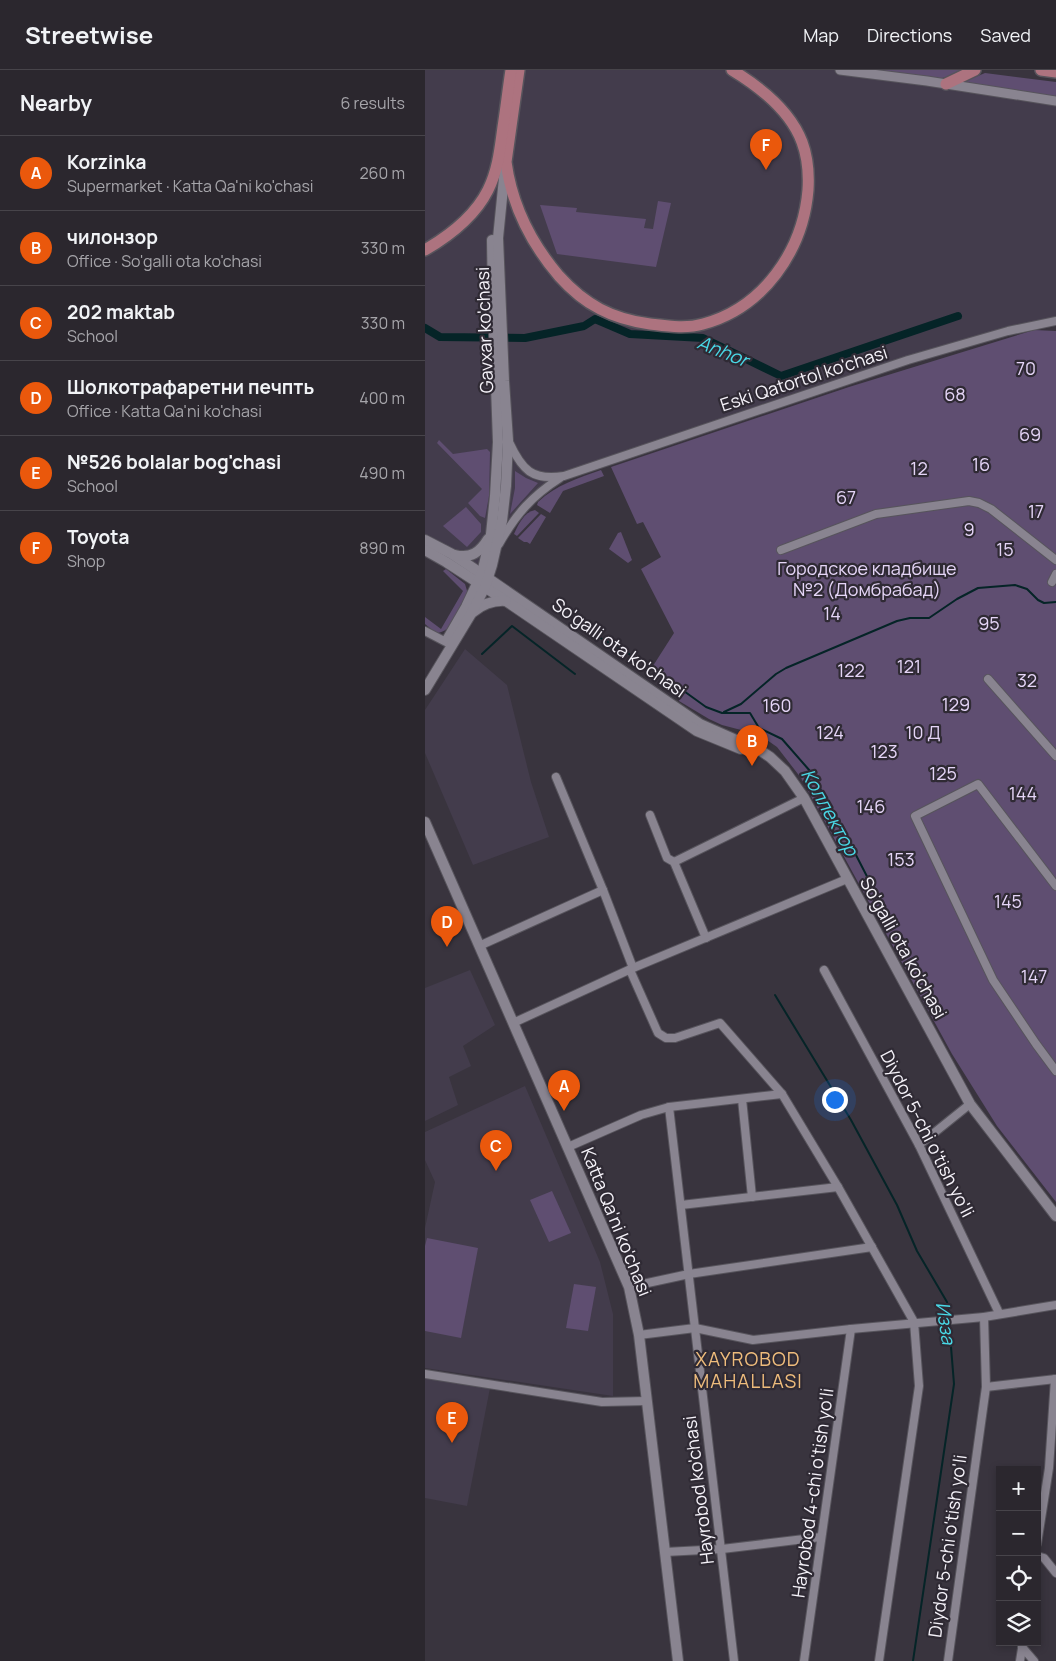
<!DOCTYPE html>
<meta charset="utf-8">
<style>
:root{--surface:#2b272e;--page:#332f36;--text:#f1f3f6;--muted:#a6a5aa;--line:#47444a;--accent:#ea580c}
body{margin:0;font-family:Manrope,sans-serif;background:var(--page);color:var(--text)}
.controls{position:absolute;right:15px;bottom:15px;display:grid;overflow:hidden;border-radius:0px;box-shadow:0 2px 8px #0003}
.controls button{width:45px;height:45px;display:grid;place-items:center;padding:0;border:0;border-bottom:1px solid var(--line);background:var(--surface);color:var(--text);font:25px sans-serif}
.you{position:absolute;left:409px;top:1029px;width:18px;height:18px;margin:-12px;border:4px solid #fff;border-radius:50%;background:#1a73e8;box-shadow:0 0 0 8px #1a73e833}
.badge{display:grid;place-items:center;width:32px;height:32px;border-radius:50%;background:var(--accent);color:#fff;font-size:16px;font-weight:700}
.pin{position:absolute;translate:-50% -41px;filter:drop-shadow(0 1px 2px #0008)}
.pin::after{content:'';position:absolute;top:26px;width:18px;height:15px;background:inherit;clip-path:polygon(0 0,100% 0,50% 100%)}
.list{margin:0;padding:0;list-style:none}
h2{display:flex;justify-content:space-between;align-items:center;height:65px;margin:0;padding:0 20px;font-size:21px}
h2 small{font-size:16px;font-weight:400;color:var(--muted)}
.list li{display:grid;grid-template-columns:32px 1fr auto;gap:15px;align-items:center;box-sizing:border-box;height:75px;padding:0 20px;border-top:1px solid var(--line)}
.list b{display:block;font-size:19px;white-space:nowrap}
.list p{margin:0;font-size:16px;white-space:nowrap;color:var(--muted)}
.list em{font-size:16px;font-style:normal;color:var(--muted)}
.icon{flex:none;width:28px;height:28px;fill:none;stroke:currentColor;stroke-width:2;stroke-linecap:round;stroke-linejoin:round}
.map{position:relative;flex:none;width:631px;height:1591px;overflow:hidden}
header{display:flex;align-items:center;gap:30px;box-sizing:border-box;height:70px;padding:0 25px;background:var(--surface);border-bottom:1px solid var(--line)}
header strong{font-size:24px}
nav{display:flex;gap:28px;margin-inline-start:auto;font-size:18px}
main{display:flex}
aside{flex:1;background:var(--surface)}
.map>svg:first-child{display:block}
.built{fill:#433c4c}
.green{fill:#5f4e71}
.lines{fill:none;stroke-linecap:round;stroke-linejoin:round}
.stream{stroke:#052427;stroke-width:2}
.canal{stroke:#052427;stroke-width:8}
.minor-casing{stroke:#57545c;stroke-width:10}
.tertiary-casing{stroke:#57545c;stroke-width:11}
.secondary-casing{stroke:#57545c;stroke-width:12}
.primary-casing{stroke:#57545c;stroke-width:14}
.minor{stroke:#898490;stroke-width:8}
.tertiary{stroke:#898490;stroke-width:9}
.secondary{stroke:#898490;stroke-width:10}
.primary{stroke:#ad737f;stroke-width:11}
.labels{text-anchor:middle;stroke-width:4.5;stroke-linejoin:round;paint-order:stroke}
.street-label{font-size:18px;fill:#f5f2f9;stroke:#2f2a34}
.park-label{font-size:18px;fill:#e5d5f7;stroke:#2f2a34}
.water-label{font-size:19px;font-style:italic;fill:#49d8e6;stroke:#2f2a34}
.neighbourhood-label{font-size:19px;letter-spacing:1px;fill:#eebc7c;stroke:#2f2a34}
</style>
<header>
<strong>Streetwise</strong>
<nav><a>Map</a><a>Directions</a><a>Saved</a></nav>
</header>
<main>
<aside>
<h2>Nearby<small>6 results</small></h2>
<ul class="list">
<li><span class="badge">A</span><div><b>Korzinka</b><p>Supermarket · Katta Qa'ni ko'chasi</p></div><em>260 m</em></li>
<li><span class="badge">B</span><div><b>чилонзор</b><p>Office · So'galli ota ko'chasi</p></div><em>330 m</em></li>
<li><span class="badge">C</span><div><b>202 maktab</b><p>School</p></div><em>330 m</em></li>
<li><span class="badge">D</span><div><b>Шолкотрафаретни печпть</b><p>Office · Katta Qa'ni ko'chasi</p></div><em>400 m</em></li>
<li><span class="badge">E</span><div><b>№526 bolalar bog'chasi</b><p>School</p></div><em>490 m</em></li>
<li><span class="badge">F</span><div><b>Toyota</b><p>Shop</p></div><em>890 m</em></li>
</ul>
</aside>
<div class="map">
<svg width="631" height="1591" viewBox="0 0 631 1591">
<rect width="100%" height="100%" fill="#39343e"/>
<g class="built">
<polygon points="0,0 415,0 631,31 631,251 483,290 125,414 84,456 63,508 0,470"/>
<polygon points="40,579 82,615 106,712 124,767 48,795 0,683 0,640"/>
<polygon points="45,900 70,955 38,976 46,996 24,1007 33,1035 0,1051 0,918"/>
<polygon points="100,1016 175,1192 188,1244 188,1326 0,1298 0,1158 10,1112 0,1090 0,1062"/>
<polygon points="0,1306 65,1318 42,1436 0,1428"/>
</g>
<g class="green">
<polygon points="448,0 537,0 531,5 513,9"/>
<polygon points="560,3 631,12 631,27 542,14 541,11"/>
<polygon points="233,131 246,133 231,197 132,184 115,135 152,138 151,142 221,149 219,158 228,159"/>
<polygon points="609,260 631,261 631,1132 572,1056 527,984 376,708 352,677 335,665 297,655 284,649 254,631 257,622 226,599 249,563 216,499 236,487 218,452 212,454 186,397 424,317"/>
<polygon points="14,370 28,384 62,379 65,382 64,426 60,448 55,446 43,433 57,419 12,373"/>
<path d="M 176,400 L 179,406 L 138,421 L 125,443 L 112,435 L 113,432 C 131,415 153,408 176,400 Z"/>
<polygon points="90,401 101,408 113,413 85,444 90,418"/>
<polygon points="41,437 56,454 56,462 42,477 18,456"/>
<path d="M 110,440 L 114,443 L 92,466 L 89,464 C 93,455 99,442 110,440 Z"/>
<polygon points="116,444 121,447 105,474 102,472 99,472 93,468"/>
<polygon points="196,462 207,490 203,493 184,479 193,463"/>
<path d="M 21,499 L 40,514 L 43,524 C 36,537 28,563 11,563 L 0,554 L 0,547 L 16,559 L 38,521 L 18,501 Z"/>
<polygon points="127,1121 146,1163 124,1172 105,1130"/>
<polygon points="2,1168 53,1178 36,1268 0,1261 0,1176"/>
<polygon points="149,1214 171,1217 163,1261 141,1258"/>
</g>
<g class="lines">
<g class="stream">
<polyline points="172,566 220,593 281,637 297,643 325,643 334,658 357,669 385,701 415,754 467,855"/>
<polyline points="57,584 87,556 150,604"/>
<polyline points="299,642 316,634 351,604 361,598 472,551 485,548 504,548 532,529 553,518 590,515 602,519 613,530 619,533 631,532"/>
<polyline points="350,925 426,1050 472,1135 492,1181 522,1232 524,1247"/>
<polyline points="488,1591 529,1314 524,1252"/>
</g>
<polyline class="canal" points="0,258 15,267 100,268 159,256 170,249 205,264 278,268 356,306 533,246"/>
<defs>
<g id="minor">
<path d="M 84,372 C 97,400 107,411 139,406 L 483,290 L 583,261 L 631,251"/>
<path d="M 74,474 C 91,444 107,426 135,408"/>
<polyline points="356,480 451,444 544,431 554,433 566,439 631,490"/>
<polyline points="627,512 631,504"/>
<polyline points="0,561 21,572"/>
<polyline points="563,609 631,686"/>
<polyline points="131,707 178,820 208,898"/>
<polyline points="225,745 242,788 249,792 281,868"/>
<polyline points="249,792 379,728"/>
<polyline points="631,816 553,714 490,746 568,910 611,974 631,1001"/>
<polyline points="54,876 178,820"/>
<polyline points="205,900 233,963 241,968 250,968 295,953 357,1024 413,1117 489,1252 494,1316 454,1591"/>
<polyline points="399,900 494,1075 574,1243"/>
<polyline points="88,953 208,898 422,809"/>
<polyline points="317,1029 327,1127"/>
<polyline points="244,1037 309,1591"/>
<polyline points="494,1075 545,1034"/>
<polyline points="143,1077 216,1045 244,1037 357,1024"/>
<polyline points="256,1135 413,1117"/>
<polyline points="204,1217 264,1204 447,1177"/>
<polyline points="214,1265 270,1258 328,1270 426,1259 559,1247 631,1235"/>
<polyline points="0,1304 177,1332 222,1331"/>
<polyline points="561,1317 631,1309"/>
<polyline points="612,1474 624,1398 630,1309"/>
<polyline points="240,1482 297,1479 396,1467"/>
<polyline points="612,1486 619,1488 631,1503"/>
<polyline points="597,1577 609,1591"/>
<polyline points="379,1591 426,1259"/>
<polyline points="523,1591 561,1317 559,1247"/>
<polyline points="595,1591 598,1572"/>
</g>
<polyline id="tertiary" points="415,0 502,11 631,31"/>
<g id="secondary">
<polyline points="0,470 27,484 48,498 275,654 336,681 345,687 360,701 379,728 545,1034 631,1146"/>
<polyline points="0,480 21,492 81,531 272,661 316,679"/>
<path d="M 30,485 C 46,489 55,482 63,469"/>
<path d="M 48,542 C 58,534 68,530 81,531"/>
<polyline points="22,570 41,537 57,503 66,464 70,426 73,372 68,234 67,170"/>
<polyline points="0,620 46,544 60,517 67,495 77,451 81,416 83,370 79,311 73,168 80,98"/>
<polyline points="0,752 204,1217 214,1265 253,1591"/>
</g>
<g id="primary">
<path d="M 94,0 L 81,92 C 87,136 105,172 134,206 C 160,235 187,249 225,254 C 242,256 261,259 278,254 C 338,238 378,181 383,120 C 384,104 383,88 377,72 C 365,40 335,17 307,0"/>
<polyline points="616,0 631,2"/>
<polyline points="521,14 550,0"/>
<path d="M 0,180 C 24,166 50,146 63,120 C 73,100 75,79 78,57 C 81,38 83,19 86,0"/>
</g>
</defs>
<use href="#minor" class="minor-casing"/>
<use href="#tertiary" class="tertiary-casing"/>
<use href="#secondary" class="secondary-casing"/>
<use href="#primary" class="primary-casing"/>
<use href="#minor" class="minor"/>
<use href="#tertiary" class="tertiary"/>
<use href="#secondary" class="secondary"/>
<use href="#primary" class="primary"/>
</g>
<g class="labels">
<g class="street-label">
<text transform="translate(60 260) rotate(-92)" y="6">Gavxar ko'chasi</text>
<text transform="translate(379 309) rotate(-18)" y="6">Eski Qatortol ko'chasi</text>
<text transform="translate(194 578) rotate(35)" y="6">So'galli ota ko'chasi</text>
<text transform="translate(478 878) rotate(61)" y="6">So'galli ota ko'chasi</text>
<text transform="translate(502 1064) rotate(63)" y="6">Diydor 5-chi o'tish yo'li</text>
<text transform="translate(191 1152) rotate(68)" y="6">Katta Qa'ni ko'chasi</text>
<text transform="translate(274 1420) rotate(-97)" y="6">Hayrobod ko'chasi</text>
<text transform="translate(388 1423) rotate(-82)" y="6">Hayrobod 4-chi o'tish yo'li</text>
<text transform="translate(523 1476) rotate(-82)" y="6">Diydor 5-chi o'tish yo'li</text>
</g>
<g class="park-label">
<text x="601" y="305">70</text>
<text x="530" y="331">68</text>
<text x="605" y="371">69</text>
<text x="556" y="401">16</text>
<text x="494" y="405">12</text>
<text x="421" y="434">67</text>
<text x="611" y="448">17</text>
<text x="544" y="466">9</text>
<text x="580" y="486">15</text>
<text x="442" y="505">Городское кладбище<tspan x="442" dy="21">№2 (Домбрабад)</tspan></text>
<text x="407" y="550">14</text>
<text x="564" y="560">95</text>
<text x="484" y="603">121</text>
<text x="426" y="607">122</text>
<text x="602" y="617">32</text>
<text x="531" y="641">129</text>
<text x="352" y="642">160</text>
<text x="405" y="669">124</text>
<text x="498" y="669">10 Д</text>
<text x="459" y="688">123</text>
<text x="518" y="710">125</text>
<text x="598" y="730">144</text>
<text x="446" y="743">146</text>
<text x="476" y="796">153</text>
<text x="583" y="838">145</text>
<text x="609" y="913">147</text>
</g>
<g class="water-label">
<text transform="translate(298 281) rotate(22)" y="7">Anhor</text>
<text transform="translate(405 742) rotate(61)" y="7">Коллектор</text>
<text transform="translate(521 1253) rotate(81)" y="7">Изза</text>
</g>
<g class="neighbourhood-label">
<text x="323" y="1296">XAYROBOD<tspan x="323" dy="22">MAHALLASI</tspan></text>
</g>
</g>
</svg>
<div class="controls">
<button>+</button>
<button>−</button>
<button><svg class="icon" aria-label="locate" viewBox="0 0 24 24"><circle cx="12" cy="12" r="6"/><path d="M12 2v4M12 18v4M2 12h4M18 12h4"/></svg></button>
<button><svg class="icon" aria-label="layers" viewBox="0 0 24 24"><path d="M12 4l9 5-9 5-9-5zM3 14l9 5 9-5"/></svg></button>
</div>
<div class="you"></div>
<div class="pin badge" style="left:139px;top:1041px">A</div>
<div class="pin badge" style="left:327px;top:696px">B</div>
<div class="pin badge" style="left:71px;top:1101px">C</div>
<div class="pin badge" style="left:22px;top:877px">D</div>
<div class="pin badge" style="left:27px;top:1373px">E</div>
<div class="pin badge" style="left:341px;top:100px">F</div>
</div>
</main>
